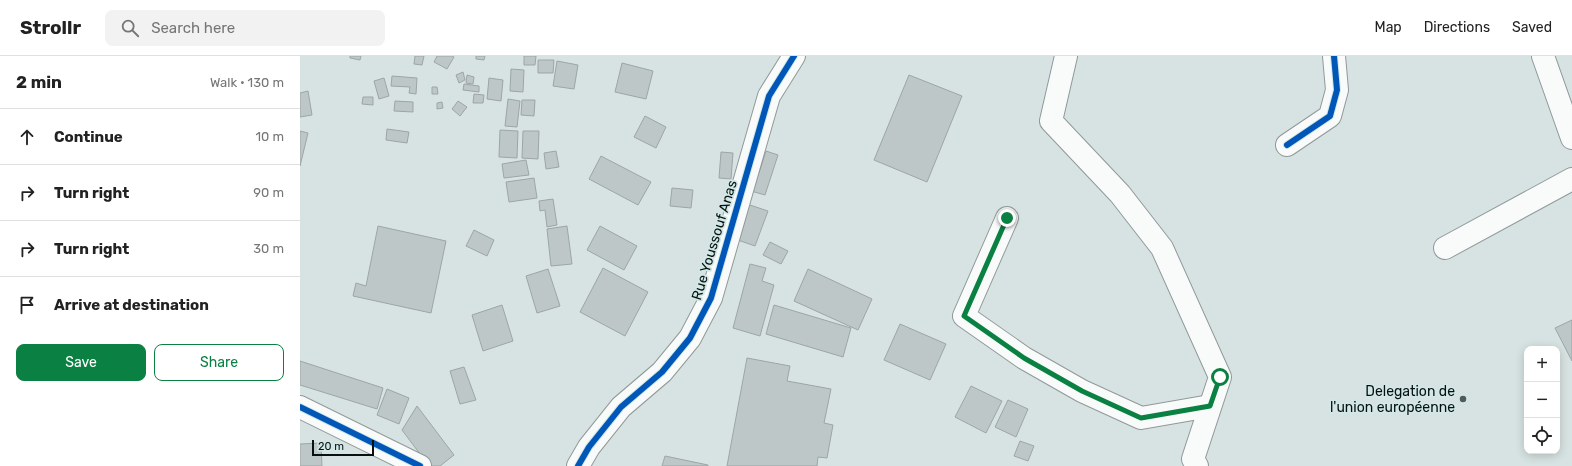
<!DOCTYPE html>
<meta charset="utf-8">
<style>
:root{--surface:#fff;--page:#f2f2f2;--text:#222;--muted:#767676;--line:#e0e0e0;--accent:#0b8043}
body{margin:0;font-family:Rubik,sans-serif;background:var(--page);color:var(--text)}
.controls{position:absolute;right:12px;bottom:12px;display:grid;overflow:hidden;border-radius:8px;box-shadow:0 2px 10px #0003}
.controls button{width:36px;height:36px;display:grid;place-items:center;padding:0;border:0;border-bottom:1px solid var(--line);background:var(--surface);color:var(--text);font:20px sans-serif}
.scale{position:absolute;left:12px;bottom:10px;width:62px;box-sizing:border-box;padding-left:4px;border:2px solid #081010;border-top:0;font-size:11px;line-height:14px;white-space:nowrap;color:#081010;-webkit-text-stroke:3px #d2e8e7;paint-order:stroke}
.stop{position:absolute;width:12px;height:12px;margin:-9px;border:3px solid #0b8043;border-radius:50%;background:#fff}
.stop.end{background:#0b8043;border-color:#fff;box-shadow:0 1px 4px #0008}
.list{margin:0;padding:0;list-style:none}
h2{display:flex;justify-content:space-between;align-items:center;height:52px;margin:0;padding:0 16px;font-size:17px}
h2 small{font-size:13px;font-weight:400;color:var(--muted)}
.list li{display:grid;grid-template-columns:26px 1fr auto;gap:12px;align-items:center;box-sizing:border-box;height:56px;padding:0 16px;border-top:1px solid var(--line)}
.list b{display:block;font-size:15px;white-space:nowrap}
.list em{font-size:13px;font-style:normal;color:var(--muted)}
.actions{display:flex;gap:8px;padding:12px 16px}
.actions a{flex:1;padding:9px 0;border:1px solid var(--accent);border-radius:8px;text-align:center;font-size:14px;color:var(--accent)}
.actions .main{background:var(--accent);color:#fff}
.icon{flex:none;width:22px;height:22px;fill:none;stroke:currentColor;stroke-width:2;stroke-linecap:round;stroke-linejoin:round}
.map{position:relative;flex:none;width:1272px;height:410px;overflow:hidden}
header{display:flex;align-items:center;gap:24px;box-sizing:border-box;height:56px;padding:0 20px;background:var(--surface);border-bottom:1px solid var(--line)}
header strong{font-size:19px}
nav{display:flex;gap:22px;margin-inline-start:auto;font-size:14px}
.search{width:280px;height:36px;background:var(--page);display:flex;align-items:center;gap:10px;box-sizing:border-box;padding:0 14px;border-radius:8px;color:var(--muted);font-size:15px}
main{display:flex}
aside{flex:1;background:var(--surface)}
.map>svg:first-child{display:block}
.building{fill:#bec7c8;stroke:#9da5a6}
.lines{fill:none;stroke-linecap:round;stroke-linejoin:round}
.minor-casing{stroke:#909999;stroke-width:24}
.minor{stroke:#f9fbfb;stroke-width:22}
.cycleway-casing{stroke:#d2e8e7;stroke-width:8}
.cycleway{stroke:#0057b8;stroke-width:6}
.route{stroke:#0b8043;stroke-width:5}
.poi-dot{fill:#505a5a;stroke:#d2e8e7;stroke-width:1.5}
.labels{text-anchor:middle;stroke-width:3.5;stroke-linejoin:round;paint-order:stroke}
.street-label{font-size:14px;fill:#081010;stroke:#d2e8e7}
.poi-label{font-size:14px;fill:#081010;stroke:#d2e8e7;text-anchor:end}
</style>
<header>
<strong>Strollr</strong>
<div class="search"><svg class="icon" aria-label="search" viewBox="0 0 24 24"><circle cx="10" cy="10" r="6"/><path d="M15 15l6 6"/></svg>Search here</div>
<nav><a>Map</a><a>Directions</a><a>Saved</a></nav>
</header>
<main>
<aside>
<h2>2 min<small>Walk · 130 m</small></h2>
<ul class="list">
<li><svg class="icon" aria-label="ahead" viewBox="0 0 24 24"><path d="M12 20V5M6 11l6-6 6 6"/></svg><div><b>Continue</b></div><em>10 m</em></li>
<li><svg class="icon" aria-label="right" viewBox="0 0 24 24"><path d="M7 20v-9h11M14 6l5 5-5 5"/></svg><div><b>Turn right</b></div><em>90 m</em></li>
<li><svg class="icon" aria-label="right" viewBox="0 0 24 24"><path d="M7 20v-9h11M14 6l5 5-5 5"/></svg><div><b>Turn right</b></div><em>30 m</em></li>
<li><svg class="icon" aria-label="arrive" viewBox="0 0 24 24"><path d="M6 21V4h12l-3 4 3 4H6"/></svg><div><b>Arrive at destination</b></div></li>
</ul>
<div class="actions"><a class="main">Save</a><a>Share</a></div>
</aside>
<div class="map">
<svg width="1272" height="410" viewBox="0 0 1272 410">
<rect width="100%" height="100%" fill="#d7e3e2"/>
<g class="building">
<polygon points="50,0 61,0 60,4 50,2"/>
<polygon points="115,0 124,0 122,9 114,8"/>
<polygon points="137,0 152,0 154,1 147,13 134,6"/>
<polygon points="176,0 185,0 184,4 176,3"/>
<polygon points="224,0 236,0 235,9 224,9"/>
<polygon points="238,4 254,4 253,17 238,17"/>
<polygon points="257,5 278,9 274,33 253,30"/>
<polygon points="322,7 353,15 346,43 315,36"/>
<polygon points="211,13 224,14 223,36 210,35"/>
<polygon points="163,16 165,24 159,27 156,19"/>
<polygon points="167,19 174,21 173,28 166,27"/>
<polygon points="609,19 662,40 627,126 574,104"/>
<polygon points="92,20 117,22 116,38 109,37 110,31 91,30"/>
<polygon points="84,22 89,40 79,43 74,25"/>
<polygon points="189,22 203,24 201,45 187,43"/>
<polygon points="164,28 179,30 179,36 163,34"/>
<polygon points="132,31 137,31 138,38 132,38"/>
<polygon points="8,35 12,59 0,61 0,37"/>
<polygon points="174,38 184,39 183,47 173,47"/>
<polygon points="63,41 73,41 73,49 62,48"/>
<polygon points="208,43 220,45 217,71 205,70"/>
<polygon points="222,44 235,44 234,60 221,59"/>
<polygon points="95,45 113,46 113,56 94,55"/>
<polygon points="158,45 167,51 160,60 152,53"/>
<polygon points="142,46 143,52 137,53 137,47"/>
<polygon points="345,60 366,71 356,92 334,81"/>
<polygon points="87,73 109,76 107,87 86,84"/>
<polygon points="200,74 218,75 217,102 199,101"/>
<polygon points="0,75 8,77 0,110"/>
<polygon points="223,75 239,75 238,103 222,102"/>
<polygon points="256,95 259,111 246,113 244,97"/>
<polygon points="466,95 478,99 465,139 444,133 450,114 459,117"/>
<polygon points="421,96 433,97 431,123 419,122"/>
<polygon points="301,100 351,126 338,149 289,123"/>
<polygon points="226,104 229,119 204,122 202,108"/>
<polygon points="234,122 237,142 209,146 206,126"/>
<polygon points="372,132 393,134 391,152 370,150"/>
<polygon points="253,143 257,169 247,171 245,154 240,155 239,145"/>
<polygon points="444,147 468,155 455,190 432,182"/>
<polygon points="78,170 146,185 131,257 53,240 56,227 66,230"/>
<polygon points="267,170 272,208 251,210 247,173"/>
<polygon points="300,170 337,190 324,214 287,194"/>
<polygon points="174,174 194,184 187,200 166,190"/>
<polygon points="470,186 488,195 481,208 463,199"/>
<polygon points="450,208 466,212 462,225 474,229 460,280 433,272"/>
<polygon points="303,212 348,236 325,280 280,256"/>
<polygon points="248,213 260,250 237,257 226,220"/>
<polygon points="508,213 572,243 558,274 494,245"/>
<polygon points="202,249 213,285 183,295 172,259"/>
<polygon points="474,249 551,272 543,301 466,278"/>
<polygon points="1272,264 1272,305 1255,272"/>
<polygon points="600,268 646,288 630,324 584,304"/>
<polygon points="447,302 490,310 487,325 531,333 524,367 533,369 527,402 518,401 517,410 427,410"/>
<polygon points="0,305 83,332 77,353 0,329"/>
<polygon points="164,311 176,344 160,348 150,315"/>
<polygon points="671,330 702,345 686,377 655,361"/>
<polygon points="87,333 109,342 99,368 77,359"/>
<polygon points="708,344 728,353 716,381 695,371"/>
<polygon points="117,350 154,399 140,410 129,410 102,374"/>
<polygon points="720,385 734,390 728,405 714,400"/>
<polygon points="21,387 22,410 0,410 0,388"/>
<polygon points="365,400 408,409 408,410 362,410"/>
</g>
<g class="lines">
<defs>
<g id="minor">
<polyline points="766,0 751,65 820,138 862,192 920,321 893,403 897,410"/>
<polyline points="1243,0 1272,82"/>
<polyline points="987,89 1030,60 1037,34 1034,0"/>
<polyline points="707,162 664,260 724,302 782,335 841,362 910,350"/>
<polyline points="1145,192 1272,123"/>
<polyline points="0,351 120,410"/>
<polyline points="278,410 289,391 321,351 362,316 390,282 411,242 469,40 494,0"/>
</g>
</defs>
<use href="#minor" class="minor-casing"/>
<use href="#minor" class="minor"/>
<defs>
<g id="cycleway">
<polyline points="987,89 1030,60 1037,34 1034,0"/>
<polyline points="0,351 120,410"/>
<polyline points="278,410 289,391 321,351 362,316 390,282 411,242 469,40 494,0"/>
</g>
</defs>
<use href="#cycleway" class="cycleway-casing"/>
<use href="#cycleway" class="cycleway"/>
</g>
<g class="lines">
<polyline class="route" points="707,162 664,260 724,302 782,335 841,362 910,350 920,321"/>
</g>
<circle class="poi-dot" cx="1163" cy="343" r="4"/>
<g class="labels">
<g class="street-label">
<text transform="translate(414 184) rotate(-73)" y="5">Rue Youssouf Anas</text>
</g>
<g class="poi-label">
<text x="1155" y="340">Delegation de<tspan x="1155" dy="16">l'union européenne</tspan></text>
</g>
</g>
</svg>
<div class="controls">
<button>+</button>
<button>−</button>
<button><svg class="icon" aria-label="locate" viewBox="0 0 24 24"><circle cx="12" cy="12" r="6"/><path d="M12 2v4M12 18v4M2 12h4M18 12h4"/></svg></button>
</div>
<div class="scale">20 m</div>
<div class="stop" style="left:920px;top:321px"></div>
<div class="stop end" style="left:707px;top:162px"></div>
</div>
</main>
